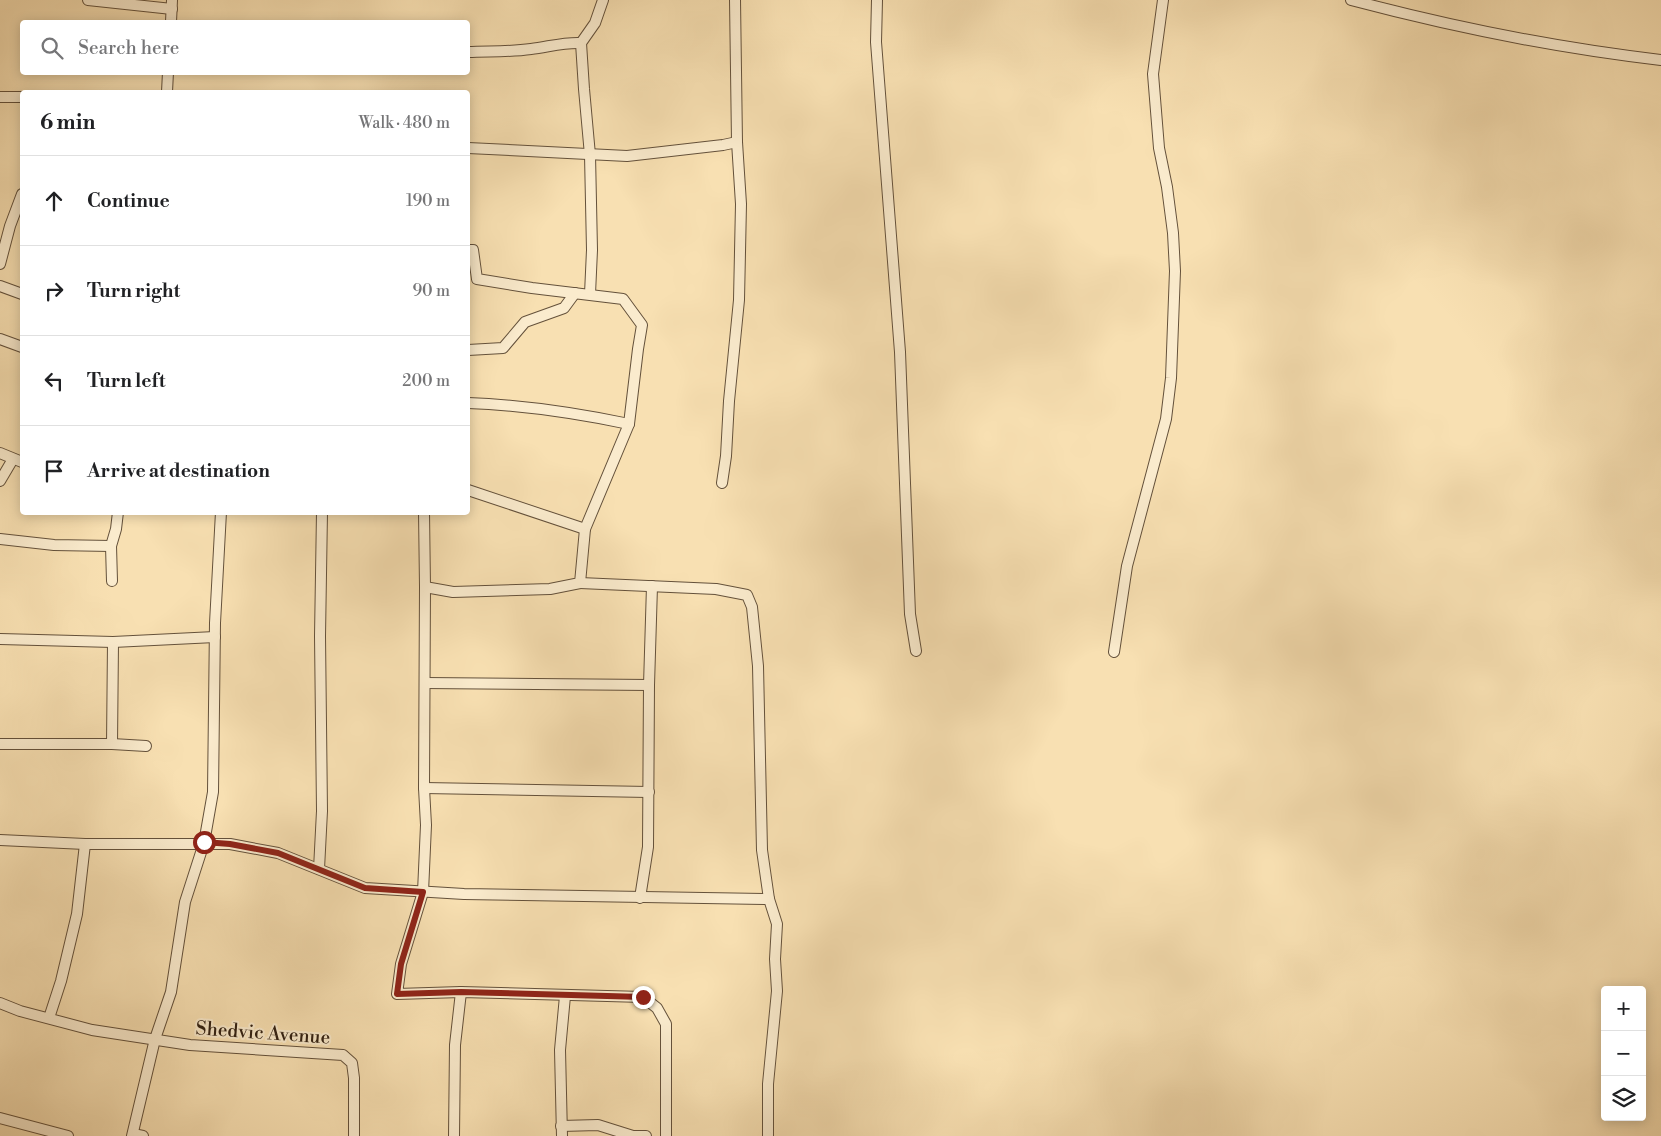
<!DOCTYPE html>
<meta charset="utf-8">
<style>
:root{--surface:#fff;--page:#f2f2f2;--text:#202124;--muted:#757577;--line:#e0e0e0}
body{margin:0;font-family:"Libre Bodoni",serif;background:var(--page);color:var(--text)}
.controls{position:absolute;right:15px;bottom:15px;display:grid;overflow:hidden;border-radius:5px;box-shadow:0 2px 12px #0003}
.controls button{width:45px;height:45px;display:grid;place-items:center;padding:0;border:0;border-bottom:1px solid var(--line);background:var(--surface);color:var(--text);font:25px sans-serif}
.stop{position:absolute;width:15px;height:15px;margin:-11px;border:4px solid #8f2418;border-radius:50%;background:#fff}
.stop.end{background:#8f2418;border-color:#fff;box-shadow:0 1px 5px #0008}
.list{margin:0;padding:0;list-style:none}
h2{display:flex;justify-content:space-between;align-items:center;height:65px;margin:0;padding:0 20px;font-size:21px}
h2 small{font-size:16px;font-weight:400;color:var(--muted)}
.list li{display:grid;grid-template-columns:32px 1fr auto;gap:15px;align-items:center;box-sizing:border-box;height:90px;padding:0 20px;border-top:1px solid var(--line)}
.list b{display:block;font-size:19px;white-space:nowrap}
.list em{font-size:16px;font-style:normal;color:var(--muted)}
.icon{flex:none;width:28px;height:28px;fill:none;stroke:currentColor;stroke-width:2;stroke-linecap:round;stroke-linejoin:round}
.map{position:relative;flex:none;width:1661px;height:1136px;overflow:hidden}
.search{position:absolute;background:var(--surface);box-shadow:0 2px 12px #0003;left:20px;top:20px;width:450px;height:55px;display:flex;align-items:center;gap:12px;box-sizing:border-box;padding:0 18px;border-radius:5px;color:var(--muted);font-size:19px}
.panel{position:absolute;background:var(--surface);box-shadow:0 2px 12px #0003;left:20px;top:90px;width:450px;height:425px;border-radius:5px}
.map>svg:first-child{display:block}
.lines{fill:none;stroke-linecap:round;stroke-linejoin:round}
.minor-casing{stroke:#64513b;stroke-width:12}
.minor{stroke:#faebcd;stroke-width:10}
.route{stroke:#8f2418;stroke-width:6}
.labels{text-anchor:middle;stroke-width:4;stroke-linejoin:round;paint-order:stroke}
.street-label{font-size:19px;fill:#322113;stroke:#faebcd}
</style>
<div class="map">
<svg width="1661" height="1136" viewBox="0 0 1661 1136">
<rect width="100%" height="100%" fill="#f8e0b2"/>
<filter id="stains"><feTurbulence type="fractalNoise" baseFrequency=".004" numOctaves="4"/><feColorMatrix values="0 0 0 0 .2 0 0 0 0 .09 0 0 0 0 .02 0 0 0 .5 -.17"/></filter>
<radialGradient id="worn" r=".72"><stop offset=".6" stop-color="#630" stop-opacity="0"/><stop offset="1" stop-color="#630" stop-opacity=".3"/></radialGradient>
<g class="lines">
<defs>
<g id="minor">
<polyline points="88,0 172,9"/>
<polyline points="735,0 737,142"/>
<polyline points="877,0 876,42 900,352 910,614 916,651"/>
<path d="M 1351,0 C 1453,27 1557,48 1661,60"/>
<polyline points="171,22 172,0"/>
<path d="M 468,52 C 489,51 510,52 531,49 C 548,47 564,42 581,43"/>
<polyline points="167,92 168,72"/>
<polyline points="0,97 22,97"/>
<polyline points="468,148 627,156 723,145 737,142 741,204 739,300 729,401 726,456 722,483"/>
<polyline points="0,264 10,226 22,194"/>
<polyline points="0,286 22,294"/>
<polyline points="590,294 592,250 590,155 584,89 581,43 595,23 603,0"/>
<polyline points="0,339 22,347"/>
<polyline points="468,350 503,348 525,322 564,308 575,293"/>
<path d="M 468,403 C 522,405 576,413 629,424"/>
<polyline points="0,453 22,462"/>
<polyline points="0,481 13,459"/>
<polyline points="468,490 585,529"/>
<polyline points="424,512 425,587 424,788 426,825 423,892 401,964 397,994 461,992 643,997 657,1008 666,1024 666,1136"/>
<polyline points="0,539 54,545 111,546"/>
<polyline points="112,581 111,546 116,529 118,512"/>
<polyline points="580,583 716,589 747,595 752,607 758,666 762,850 769,899 777,924 775,959 777,991 768,1084 768,1136"/>
<polyline points="425,587 453,592 550,589 580,583 585,529 629,424 638,349 642,325 623,299 532,288 477,279 473,250 468,250"/>
<polyline points="0,639 113,642 215,637"/>
<polyline points="1114,652 1127,566 1166,419 1171,378 1175,271 1173,233 1167,187 1159,148 1153,74 1163,0"/>
<polyline points="425,683 649,685"/>
<polyline points="0,744 112,744 113,642"/>
<polyline points="112,744 146,746"/>
<polyline points="424,788 649,792"/>
<polyline points="0,840 85,844 230,844 278,853 365,888 464,894 769,899"/>
<polyline points="319,869 322,811 320,636 322,512"/>
<polyline points="640,898 648,847 649,685 652,586"/>
<polyline points="0,1003 20,1011 92,1030 190,1045 343,1055 352,1063 354,1078 354,1136"/>
<polyline points="49,1018 61,981 77,914 85,844"/>
<polyline points="0,1118 68,1136"/>
<polyline points="561,1126 598,1125 633,1136 646,1136"/>
<polyline points="133,1134 143,1136"/>
<polyline points="132,1136 155,1039 171,992 185,902 204,843 213,792 215,623 221,512"/>
<polyline points="454,1136 455,1045 461,992"/>
<polyline points="562,1136 560,1050 565,996"/>
</g>
</defs>
<use href="#minor" class="minor-casing"/>
<use href="#minor" class="minor"/>
</g>
<g class="lines">
<polyline class="route" points="204,842 230,844 278,853 365,888 423,892 401,964 397,994 461,992 643,997"/>
</g>
<g class="labels">
<g class="street-label">
<text transform="translate(263 1032) rotate(4)" y="7">Shedvic Avenue</text>
</g>
</g>
<rect width="100%" height="100%" filter="url(#stains)"/>
<rect width="100%" height="100%" fill="url(#worn)"/>
</svg>
<div class="controls">
<button>+</button>
<button>−</button>
<button><svg class="icon" aria-label="layers" viewBox="0 0 24 24"><path d="M12 4l9 5-9 5-9-5zM3 14l9 5 9-5"/></svg></button>
</div>
<div class="stop" style="left:204px;top:842px"></div>
<div class="stop end" style="left:643px;top:997px"></div>
<div class="search"><svg class="icon" aria-label="search" viewBox="0 0 24 24"><circle cx="10" cy="10" r="6"/><path d="M15 15l6 6"/></svg>Search here</div>
<section class="panel">
<h2>6 min<small>Walk · 480 m</small></h2>
<ul class="list">
<li><svg class="icon" aria-label="ahead" viewBox="0 0 24 24"><path d="M12 20V5M6 11l6-6 6 6"/></svg><div><b>Continue</b></div><em>190 m</em></li>
<li><svg class="icon" aria-label="right" viewBox="0 0 24 24"><path d="M7 20v-9h11M14 6l5 5-5 5"/></svg><div><b>Turn right</b></div><em>90 m</em></li>
<li><svg class="icon" aria-label="left" viewBox="0 0 24 24"><path d="M17 20v-9H6M10 6l-5 5 5 5"/></svg><div><b>Turn left</b></div><em>200 m</em></li>
<li><svg class="icon" aria-label="arrive" viewBox="0 0 24 24"><path d="M6 21V4h12l-3 4 3 4H6"/></svg><div><b>Arrive at destination</b></div></li>
</ul>
</section>
</div>
